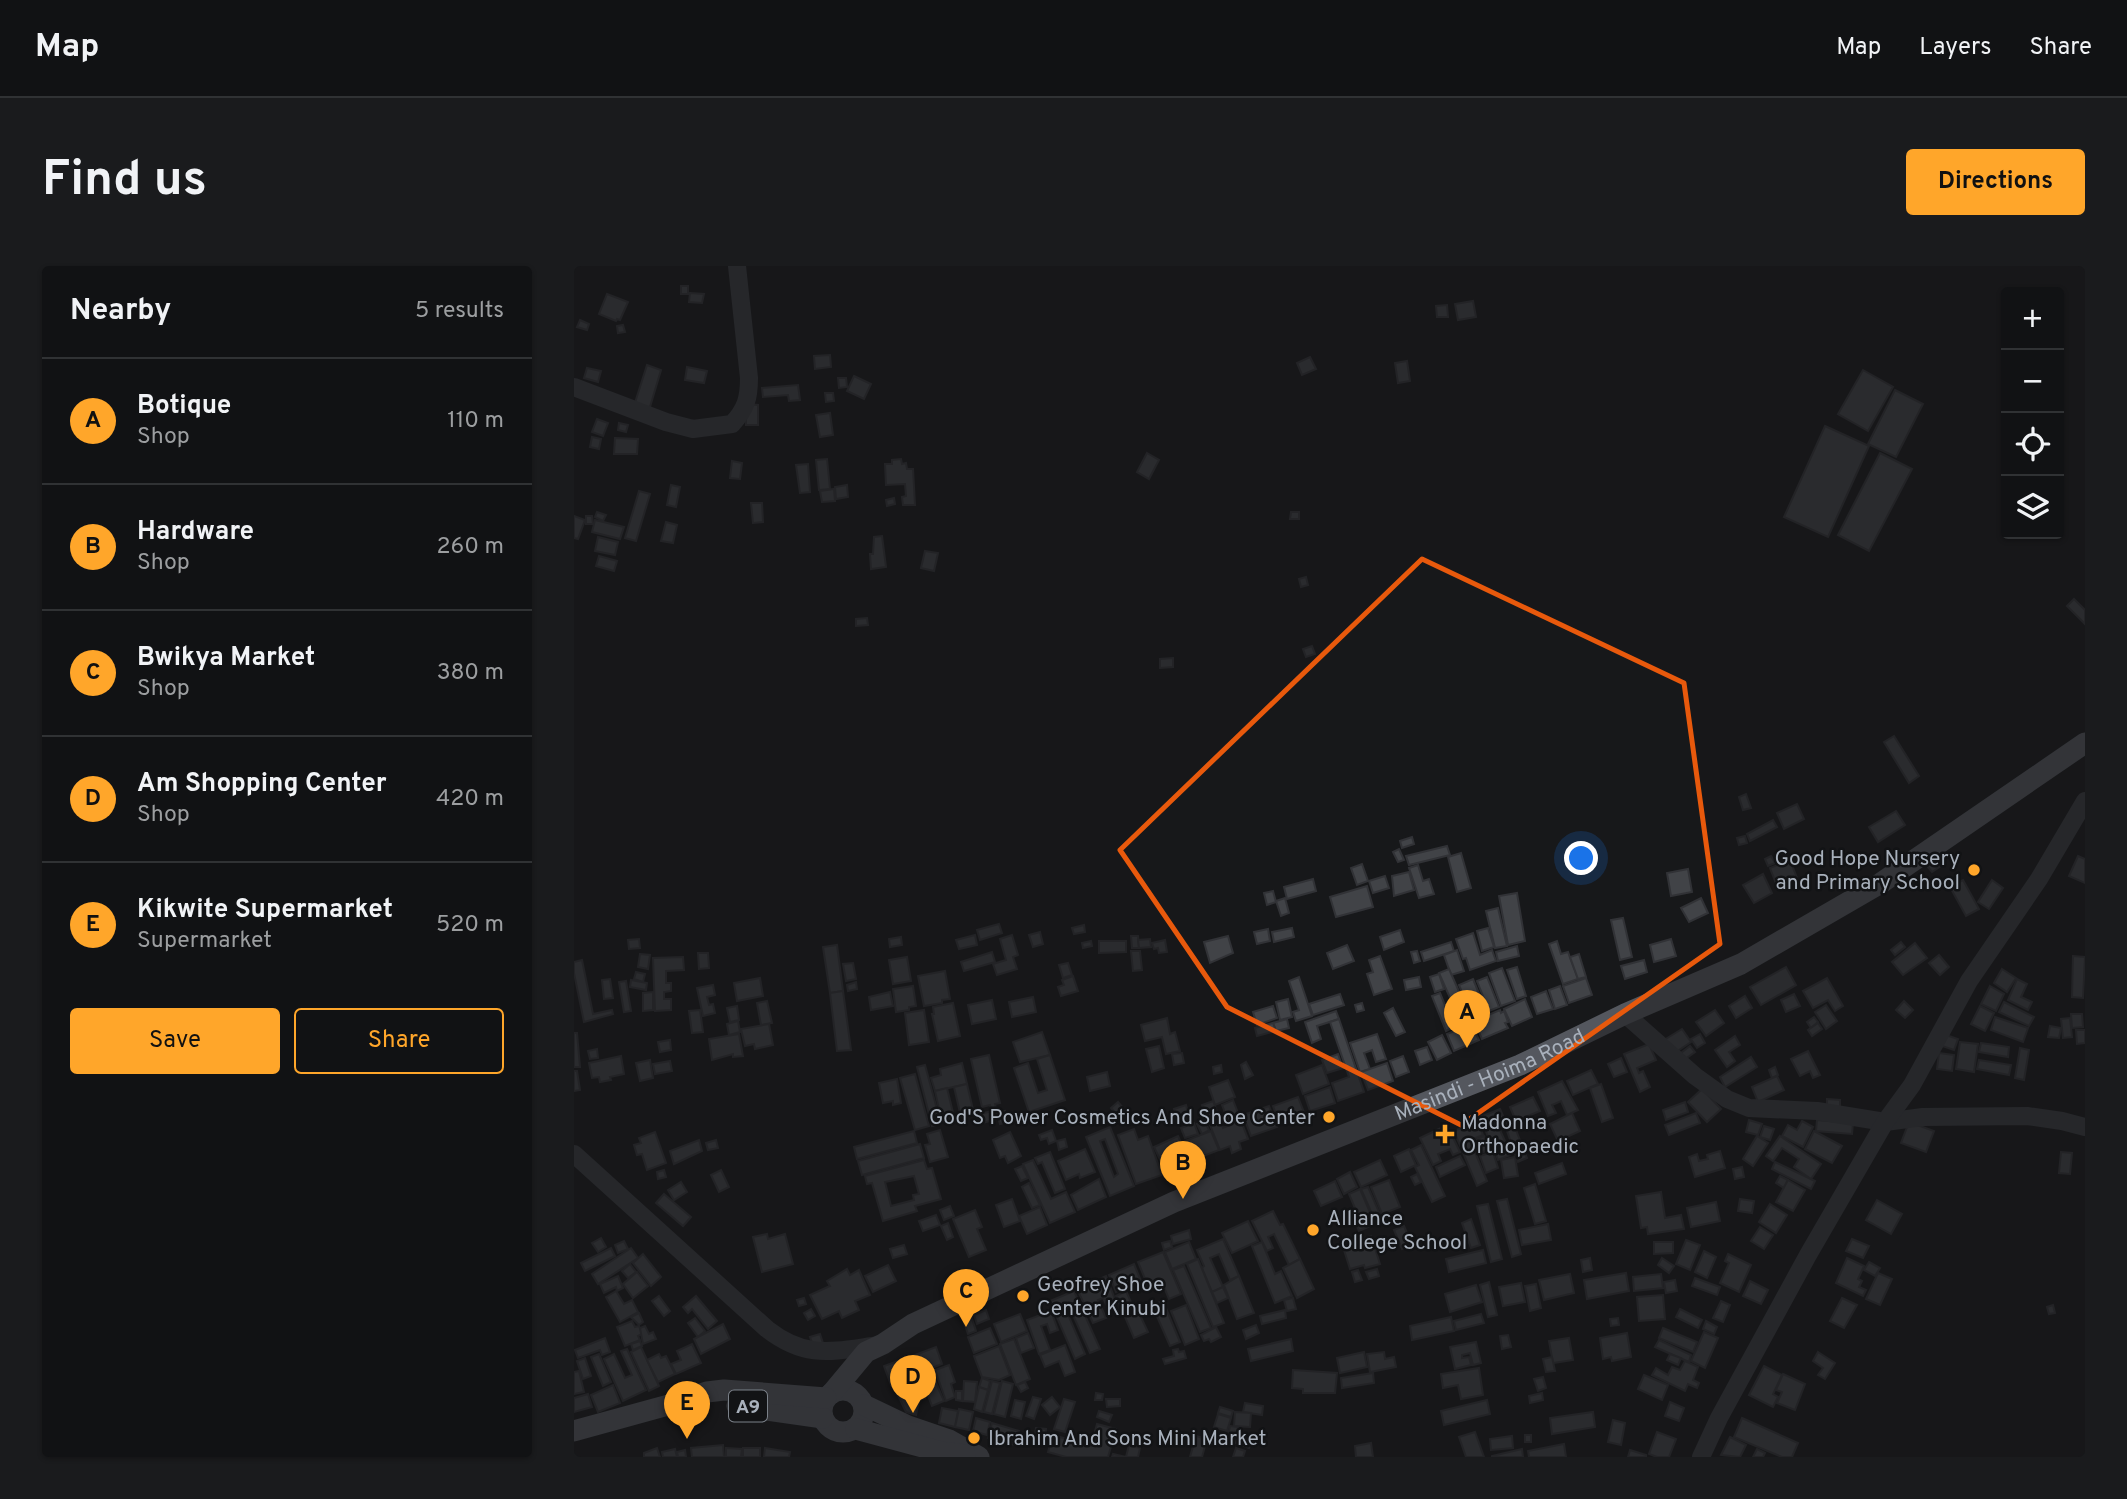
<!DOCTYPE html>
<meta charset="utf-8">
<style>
:root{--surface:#111214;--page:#1a1b1d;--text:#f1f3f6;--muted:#9c9ea0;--line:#303234;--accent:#ffa62a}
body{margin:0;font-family:Overpass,sans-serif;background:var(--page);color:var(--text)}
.controls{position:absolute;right:21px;top:21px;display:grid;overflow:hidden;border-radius:7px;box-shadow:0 2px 5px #0004}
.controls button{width:63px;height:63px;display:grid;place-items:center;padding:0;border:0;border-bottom:2px solid var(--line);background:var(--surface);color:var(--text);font:35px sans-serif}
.you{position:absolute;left:1008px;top:593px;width:24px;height:24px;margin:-18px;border:5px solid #fff;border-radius:50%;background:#1a73e8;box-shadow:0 0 0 10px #1a73e833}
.badge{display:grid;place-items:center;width:46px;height:46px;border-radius:50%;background:var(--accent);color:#111;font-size:23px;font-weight:700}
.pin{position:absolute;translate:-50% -58px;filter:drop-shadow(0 2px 4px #0008)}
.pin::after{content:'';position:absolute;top:37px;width:24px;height:21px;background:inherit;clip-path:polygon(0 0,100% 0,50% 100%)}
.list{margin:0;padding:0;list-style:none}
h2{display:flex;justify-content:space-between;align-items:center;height:91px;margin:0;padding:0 28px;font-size:30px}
h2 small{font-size:23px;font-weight:400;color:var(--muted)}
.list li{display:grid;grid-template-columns:46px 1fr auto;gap:21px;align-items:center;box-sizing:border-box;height:126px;padding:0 28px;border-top:2px solid var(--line)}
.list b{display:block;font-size:26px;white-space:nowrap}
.list p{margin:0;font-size:23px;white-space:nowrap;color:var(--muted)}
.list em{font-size:23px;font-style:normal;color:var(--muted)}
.actions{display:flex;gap:14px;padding:21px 28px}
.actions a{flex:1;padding:16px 0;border:2px solid var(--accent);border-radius:7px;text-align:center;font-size:24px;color:var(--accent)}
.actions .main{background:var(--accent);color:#111}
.icon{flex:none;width:38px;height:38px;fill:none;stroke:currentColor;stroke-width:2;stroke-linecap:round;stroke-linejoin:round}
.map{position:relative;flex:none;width:1511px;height:1191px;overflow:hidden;border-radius:7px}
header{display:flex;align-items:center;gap:42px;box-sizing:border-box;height:98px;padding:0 35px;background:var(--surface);border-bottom:2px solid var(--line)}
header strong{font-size:33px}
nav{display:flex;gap:38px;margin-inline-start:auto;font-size:24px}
.intro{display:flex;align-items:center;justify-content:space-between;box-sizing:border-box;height:168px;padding:0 42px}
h1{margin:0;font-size:49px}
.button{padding:18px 32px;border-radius:7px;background:var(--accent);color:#111;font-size:24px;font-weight:700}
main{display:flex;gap:42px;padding:0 42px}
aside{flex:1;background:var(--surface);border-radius:7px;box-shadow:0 2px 5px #0004}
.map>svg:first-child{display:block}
.building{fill:#414347;stroke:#313236;stroke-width:2;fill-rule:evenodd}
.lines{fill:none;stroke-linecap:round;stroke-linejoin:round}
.minor{stroke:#383a3f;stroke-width:18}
.major{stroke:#54575e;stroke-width:21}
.marked{fill:none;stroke:#e8590c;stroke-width:5;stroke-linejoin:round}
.poi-dot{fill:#ffa62a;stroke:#121315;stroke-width:2.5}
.labels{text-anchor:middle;stroke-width:5;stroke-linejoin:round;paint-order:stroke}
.shield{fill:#121315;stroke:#7b8189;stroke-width:2}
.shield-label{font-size:19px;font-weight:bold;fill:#a8b0bb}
.poi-label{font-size:21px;fill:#a8b0bb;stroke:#121315;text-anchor:start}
.street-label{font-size:21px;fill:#a8b0bb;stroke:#121315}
</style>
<header>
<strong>Map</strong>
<nav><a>Map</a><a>Layers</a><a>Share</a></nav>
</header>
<div class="intro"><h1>Find us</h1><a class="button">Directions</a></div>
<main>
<aside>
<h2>Nearby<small>5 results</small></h2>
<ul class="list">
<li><span class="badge">A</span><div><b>Botique</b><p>Shop</p></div><em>110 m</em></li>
<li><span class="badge">B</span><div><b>Hardware</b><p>Shop</p></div><em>260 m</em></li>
<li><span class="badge">C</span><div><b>Bwikya Market</b><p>Shop</p></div><em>380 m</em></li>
<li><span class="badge">D</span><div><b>Am Shopping Center</b><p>Shop</p></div><em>420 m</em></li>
<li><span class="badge">E</span><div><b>Kikwite Supermarket</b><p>Supermarket</p></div><em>520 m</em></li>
</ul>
<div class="actions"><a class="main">Save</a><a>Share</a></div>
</aside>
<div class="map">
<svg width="1511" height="1191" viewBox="0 0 1511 1191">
<rect width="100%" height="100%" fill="#17181a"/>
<g class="building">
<rect x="107" y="20" width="7" height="8"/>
<polygon points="116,27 130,28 128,37 115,36"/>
<polygon points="33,28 54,36 46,54 43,53 42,55 25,48"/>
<polygon points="899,35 902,51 884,54 881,38"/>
<polygon points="873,39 874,51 863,51 862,40"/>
<polygon points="6,54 15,58 13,64 3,61"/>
<polygon points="49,59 51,66 44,67 43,60"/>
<polygon points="256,89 257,101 241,103 240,90"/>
<polygon points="736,91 742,103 728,109 723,97"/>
<polygon points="833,95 836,115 824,117 821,97"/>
<polygon points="73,99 87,104 73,151 58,146"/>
<polygon points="113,101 133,105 130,117 111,114"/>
<polygon points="13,102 27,105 24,116 10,112"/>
<polygon points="1289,104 1319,121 1294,165 1264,148"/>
<polygon points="280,110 297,118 290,133 273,125"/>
<polygon points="264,112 272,112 273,121 265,122"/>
<polygon points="224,119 226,134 215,135 214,129 189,131 188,122"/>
<polygon points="1321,124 1349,138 1322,191 1294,178"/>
<polygon points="251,127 259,127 260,135 252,136"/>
<polygon points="172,138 184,139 184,159 172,159"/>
<polygon points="256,147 259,169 246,171 242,149"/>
<polygon points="23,153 34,157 29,170 18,166"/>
<polygon points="45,157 54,159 52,166 44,164"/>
<polygon points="1251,160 1295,180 1254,271 1210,251"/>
<polygon points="18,171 27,173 25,183 16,181"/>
<polygon points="41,172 64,173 63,188 40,188"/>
<polygon points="573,187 585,194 575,213 563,206"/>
<polygon points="1306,187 1338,203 1295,285 1264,269"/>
<polygon points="253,193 256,223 245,224 242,194"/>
<polygon points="327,193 328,198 332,197 333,203 339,203 341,239 329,239 328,231 332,230 331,218 312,219 311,198 318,198 318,194"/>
<polygon points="158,195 168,197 166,213 156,212"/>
<polygon points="234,198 236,226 226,227 222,199"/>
<polygon points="97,219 106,221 102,241 93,239"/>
<polygon points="273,219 274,231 262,233 261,221"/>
<polygon points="260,223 261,235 248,236 246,225"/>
<polygon points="65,225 76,228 62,275 51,272"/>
<polygon points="320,232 321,238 313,240 312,234"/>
<polygon points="177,237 188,237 189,256 179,257"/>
<polygon points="23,246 32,249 29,255 21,251"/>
<polygon points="717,246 725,246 725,253 716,253"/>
<polygon points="0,250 11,254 4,273 0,272"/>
<polygon points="12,250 18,250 19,258 12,258"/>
<polygon points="21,254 50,261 46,273 18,266"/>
<polygon points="92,256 103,259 99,277 87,275"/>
<polygon points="308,270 312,301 297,303 296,288 299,288 300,271"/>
<polygon points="24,271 44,276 41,289 21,285"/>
<polygon points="351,285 364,287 360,305 347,302"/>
<polygon points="25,290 43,295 40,305 22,300"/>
<polygon points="732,311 734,319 727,321 725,313"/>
<polygon points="1500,333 1511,344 1511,358 1493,340"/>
<polygon points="293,352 294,359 282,360 282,353"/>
<polygon points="738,380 741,388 732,391 729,383"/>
<polygon points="599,392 599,401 586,402 586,393"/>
<polygon points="1320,470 1345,510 1335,517 1310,476"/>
<polygon points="1172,528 1177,542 1169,544 1165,531"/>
<polygon points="1223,538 1230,553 1210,563 1203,547"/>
<polygon points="1322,545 1331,559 1304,576 1295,561"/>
<polygon points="1199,554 1203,561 1176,575 1173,568"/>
<polygon points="1171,570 1173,577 1165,579 1163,572"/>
<polygon points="838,571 840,578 828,582 826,575"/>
<polygon points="873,580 876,589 835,599 832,590"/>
<polygon points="825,583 830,594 824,596 819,586"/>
<polygon points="887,587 897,622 883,626 874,591"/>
<polygon points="1197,590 1201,597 1194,600 1191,593"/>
<polygon points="1504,590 1511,593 1511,617 1495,610"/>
<polygon points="1363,593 1367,600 1358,606 1353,600"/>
<polygon points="1216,594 1223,612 1203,620 1196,602"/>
<polygon points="788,598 794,615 783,619 777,602"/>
<polygon points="844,599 849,615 855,613 860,628 845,632 835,602"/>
<polygon points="1114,603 1118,626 1097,630 1093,607"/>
<polygon points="835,606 840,624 820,630 818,610"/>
<polygon points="1189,608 1198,627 1180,637 1169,619"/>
<polygon points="811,610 815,622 799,627 795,615"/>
<polygon points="739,613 742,625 713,633 710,621"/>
<polygon points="1389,614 1405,643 1392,650 1376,621"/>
<polygon points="1418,614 1429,622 1415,643 1404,636"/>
<polygon points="793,620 799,641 762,651 756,631"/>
<polygon points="699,625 702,636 693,639 690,627"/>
<polygon points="943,627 951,675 934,679 925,630"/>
<polygon points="711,632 715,647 707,650 702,635"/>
<polygon points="1127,632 1134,647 1115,656 1107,642"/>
<polygon points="924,642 933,680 921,682 912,645"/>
<polygon points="1049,652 1058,691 1046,694 1037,654"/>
<polygon points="425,658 428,667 406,674 403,664"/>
<polygon points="510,659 511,666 500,668 498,662"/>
<polygon points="718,662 720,671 700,676 698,666"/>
<polygon points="914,662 920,681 908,685 903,665"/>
<polygon points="694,663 696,675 683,678 680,666"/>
<polygon points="826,664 830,676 810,684 806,671"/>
<polygon points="466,666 469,678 459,681 455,669"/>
<polygon points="899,667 906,689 918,684 922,695 896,704 892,692 889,693 882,673"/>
<polygon points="401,669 403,679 385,683 382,674"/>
<polygon points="438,669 444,689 439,691 443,703 423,709 419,698 432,694 426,673"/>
<polygon points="557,670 564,670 565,682 558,682"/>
<polygon points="654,670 659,687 636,697 630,676"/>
<polygon points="327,671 328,679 316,681 315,673"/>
<polygon points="65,673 66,682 55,683 54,674"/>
<polygon points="576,673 577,681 565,682 564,674"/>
<polygon points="1097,673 1102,690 1080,696 1076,679"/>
<polygon points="591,674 593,686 585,687 584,682 580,683 578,677"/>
<polygon points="517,675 518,680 509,682 508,677"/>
<polygon points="525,675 552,675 552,686 525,687"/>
<polygon points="983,675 987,688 994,686 1004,713 989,718 975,678"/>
<polygon points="877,676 880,685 850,695 847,686"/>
<polygon points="1327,676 1331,681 1321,689 1317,684"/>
<polygon points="1341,677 1353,692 1329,709 1318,696"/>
<polygon points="263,679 269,725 256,727 249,681"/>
<polygon points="773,679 780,695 759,703 753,687"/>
<polygon points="943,680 945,690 924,695 922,686"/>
<polygon points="883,684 890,705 877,709 870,689"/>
<polygon points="557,685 566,685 568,704 559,705"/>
<polygon points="843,685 846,695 840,697 837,686"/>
<polygon points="418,686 421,696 390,705 387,696"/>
<polygon points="124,687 134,687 135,702 125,703"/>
<polygon points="66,688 76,689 74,703 64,701"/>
<polygon points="1005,688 1012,711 1004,713 996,691"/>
<polygon points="1365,689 1375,701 1366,709 1355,697"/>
<polygon points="806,690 818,723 800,729 793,708 799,706 795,694"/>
<polygon points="1499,690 1511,691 1509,732 1498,731"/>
<polygon points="109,691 110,704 92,705 92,717 97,717 97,725 90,726 90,733 97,733 97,744 81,745 79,692"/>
<polygon points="333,691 337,715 319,718 315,694"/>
<polygon points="8,694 19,748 38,744 39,748 10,756 0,707 0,696"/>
<polygon points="1070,694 1073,706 1051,713 1047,700"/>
<polygon points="279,697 282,713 272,715 269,698"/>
<polygon points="494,697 498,709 489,712 485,699"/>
<polygon points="943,701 952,730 943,733 933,704"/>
<polygon points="1212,701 1222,719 1187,739 1176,721"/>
<polygon points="928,702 941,735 927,740 915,707"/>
<polygon points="875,703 899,757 889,761 865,707"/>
<polygon points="1428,703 1442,712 1433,726 1420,717"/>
<polygon points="371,705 376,733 368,734 368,737 350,740 344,710"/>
<polygon points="62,706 71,708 69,716 60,713"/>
<polygon points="865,708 870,723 861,726 856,711"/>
<polygon points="499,710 504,725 487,730 484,721 490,719 488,714"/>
<polygon points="725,711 738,750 722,755 719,746 725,744 715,715"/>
<polygon points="845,711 847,721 832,724 830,714"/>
<polygon points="913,711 925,741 915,745 903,715"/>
<polygon points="186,712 189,730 163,735 160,717"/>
<polygon points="1012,712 1018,729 995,737 989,720"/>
<polygon points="1253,712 1269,740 1261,745 1254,734 1239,742 1229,725"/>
<polygon points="36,713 39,732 30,733 28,714"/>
<polygon points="899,713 913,747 899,753 885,719"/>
<polygon points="1443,713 1453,718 1447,731 1458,736 1454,744 1434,734"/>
<polygon points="57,714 73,717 72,724 56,721"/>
<polygon points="52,715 57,745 50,746 45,716"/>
<polygon points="282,716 283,723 274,725 273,719"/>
<polygon points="139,719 141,729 133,731 135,739 139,738 141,747 129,750 123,722"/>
<polygon points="339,720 342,740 335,741 335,744 322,746 319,723"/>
<polygon points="986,720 993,739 981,743 975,724"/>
<polygon points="1416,720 1430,728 1422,745 1407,738"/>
<polygon points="269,725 277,784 263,785 256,727"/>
<polygon points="972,725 979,743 963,748 957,731"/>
<polygon points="79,726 79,744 69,745 69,727"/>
<polygon points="316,726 319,740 297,744 295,731"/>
<polygon points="866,727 880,761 872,765 858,730"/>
<polygon points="766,728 770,739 739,749 735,738"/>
<polygon points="1220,728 1226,740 1212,746 1207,734"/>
<polygon points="1171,730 1178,742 1162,752 1155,740"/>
<polygon points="459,731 462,746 438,751 435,736"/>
<polygon points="714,733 718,751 706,754 702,736"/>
<polygon points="951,733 958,751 938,760 930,743"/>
<polygon points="418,734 422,753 398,758 394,739"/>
<polygon points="193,735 198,757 187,759 183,737"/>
<polygon points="1330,735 1339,744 1331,752 1322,744"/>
<polygon points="1430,736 1460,751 1455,760 1425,746"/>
<polygon points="379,737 386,770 364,775 358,748 360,748 359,741"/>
<polygon points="788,737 790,744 783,746 781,739"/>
<polygon points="1252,739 1263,755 1252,763 1241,746"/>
<polygon points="163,740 165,754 156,756 153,742"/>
<polygon points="699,740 703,752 683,759 679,746"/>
<polygon points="1406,740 1420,747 1411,765 1397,758"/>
<polygon points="819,742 831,766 822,770 810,747"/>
<polygon points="126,744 129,766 118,767 115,745"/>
<polygon points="350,744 355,776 335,779 331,747"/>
<polygon points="926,744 927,747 930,745 934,756 931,757 934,762 908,773 900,755"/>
<polygon points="1141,744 1150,757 1132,770 1122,756"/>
<polygon points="762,745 765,753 743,760 747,773 738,777 731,756"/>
<polygon points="1497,748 1508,748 1509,761 1498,762"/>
<polygon points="1240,751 1244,756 1237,762 1233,756"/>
<polygon points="1421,751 1454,762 1449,776 1417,764"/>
<polygon points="593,752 596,768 601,766 606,785 592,788 588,771 571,775 567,759"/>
<polygon points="1496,752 1498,771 1489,772 1487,753"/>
<polygon points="713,753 715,762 702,765 699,757"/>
<polygon points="765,753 790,826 764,835 758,817 775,811 756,756"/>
<polygon points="164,755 166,766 155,769 153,758"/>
<polygon points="699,757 702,765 683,770 681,762"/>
<polygon points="1244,757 1248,763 1238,770 1234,764"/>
<polygon points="195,758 199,779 181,783 180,778 171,780 167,763"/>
<polygon points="897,758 905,774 880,785 873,768"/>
<polygon points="1476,760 1487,762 1485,772 1474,771"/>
<polygon points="1108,763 1117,776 1099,788 1090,774"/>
<polygon points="1502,764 1511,764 1511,777 1503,778"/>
<polygon points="468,766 476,789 446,796 439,776"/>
<polygon points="0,767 3,767 6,801 0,801"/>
<polygon points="165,768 169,790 159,791 159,788 138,794 135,773"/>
<polygon points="803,768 812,793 802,796 798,784 790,787 796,803 786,806 776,777"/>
<polygon points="1126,768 1131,777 1123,782 1117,773"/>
<polygon points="868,769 877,787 863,794 854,776"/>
<polygon points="1372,769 1384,773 1380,784 1368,780"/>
<polygon points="1161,770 1166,779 1155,786 1161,795 1153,801 1141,784"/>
<polygon points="96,774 97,784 86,786 84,776"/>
<polygon points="1386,776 1404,778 1400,806 1382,803"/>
<polygon points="1407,777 1435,781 1434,791 1405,786"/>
<polygon points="1075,778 1082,794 1063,802 1065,807 1069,805 1076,821 1066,826 1050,788"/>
<polygon points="585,780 590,802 578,806 572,783"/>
<polygon points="1116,780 1121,786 1107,796 1103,790"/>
<polygon points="853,781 858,794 846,799 841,785"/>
<polygon points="1446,782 1455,784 1450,814 1441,812"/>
<polygon points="23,783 24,792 16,793 14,785"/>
<polygon points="1234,785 1246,809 1239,812 1236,805 1226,810 1217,793"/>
<polygon points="608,787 610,797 600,799 598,788"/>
<polygon points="1365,787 1380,789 1378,805 1363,803"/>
<polygon points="764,788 769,802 753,807 748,794"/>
<polygon points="415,789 426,837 421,838 422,842 417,843 416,839 408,841 397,793"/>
<polygon points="476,789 491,834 455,846 440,802 454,797 464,827 473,824 463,793"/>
<polygon points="47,790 50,808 36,811 37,814 26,816 25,811 18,812 15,797"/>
<polygon points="829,790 835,806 822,811 816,795"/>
<polygon points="1177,791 1183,801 1151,821 1146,811"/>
<polygon points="1047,792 1053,806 1040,811 1034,798"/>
<polygon points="76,794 79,812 66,815 62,797"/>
<polygon points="1405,794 1437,799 1435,809 1403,803"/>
<polygon points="96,795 98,805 81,808 79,798"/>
<polygon points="672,796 679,809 671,813 667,799"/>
<polygon points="388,797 393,818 361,825 357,812 367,809 366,803"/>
<polygon points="813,797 819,815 794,824 787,806"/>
<polygon points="351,799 367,858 358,860 343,801"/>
<polygon points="647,799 648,806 640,808 639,801"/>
<polygon points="748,799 755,818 729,828 722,809"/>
<polygon points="1201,801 1204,809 1198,812 1195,804"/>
<polygon points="1017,804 1024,818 999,829 993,815"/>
<polygon points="0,805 3,805 6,824 0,825"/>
<polygon points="533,806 536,820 516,825 513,811"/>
<polygon points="341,808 355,860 341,864 326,812"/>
<polygon points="1203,810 1210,824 1184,836 1178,821"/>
<polygon points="323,813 327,837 319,839 319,835 309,837 305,817"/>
<polygon points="654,814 661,831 641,839 635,821"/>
<polygon points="988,815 1004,844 993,849 987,835 978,839 982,847 974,850 964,826"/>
<polygon points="393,818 400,848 387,851 380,821"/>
<polygon points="1027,818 1039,852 1028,856 1016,822"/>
<polygon points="756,821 761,837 736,845 731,830"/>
<polygon points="373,822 381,855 373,857 371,851 367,852 361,825"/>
<polygon points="1128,823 1147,843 1133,856 1114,836"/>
<polygon points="724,831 731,849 706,858 699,840"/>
<polygon points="959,831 966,845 942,855 936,841"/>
<polygon points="1253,833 1266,834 1266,842 1253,842"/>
<polygon points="659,834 674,873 665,876 667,883 658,887 656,880 646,884 628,839 639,835 649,862 656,859 648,839"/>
<polygon points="544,836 549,842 542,848 537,842"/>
<polygon points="1111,836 1114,846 1092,854 1089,844"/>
<polygon points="612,839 616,855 604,858 600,843"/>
<polygon points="695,840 703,861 677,870 669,849"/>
<polygon points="926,843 933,859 925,862 931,875 918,880 906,851"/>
<polygon points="422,844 424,853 404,858 402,849"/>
<polygon points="431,845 434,856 426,858 423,847"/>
<polygon points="998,847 1006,865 984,875 976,858"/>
<polygon points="1122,847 1126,857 1095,869 1091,859"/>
<polygon points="630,854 635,864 628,868 623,858"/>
<polygon points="1175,854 1188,858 1184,869 1172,866"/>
<polygon points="1243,854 1279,857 1278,868 1242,865"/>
<polygon points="904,855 909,869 896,874 913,915 903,920 880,865"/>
<polygon points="1228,855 1239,861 1229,881 1208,870 1214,859 1223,864"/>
<polygon points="1335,856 1360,865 1352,886 1327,877"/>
<polygon points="620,857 624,868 611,872 607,862"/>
<polygon points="873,859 886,886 879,889 876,883 864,888 867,895 859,899 846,872"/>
<polygon points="940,859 953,892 944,896 932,862"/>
<polygon points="1190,860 1200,863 1196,874 1186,871"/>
<path d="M 536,861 L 560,920 L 536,930 L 512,871 ZM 531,873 L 544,908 L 540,911 L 526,875 Z"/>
<polygon points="560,863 564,874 574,870 588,909 562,918 544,869"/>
<polygon points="366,864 374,891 356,896 351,879 356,878 353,868"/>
<polygon points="478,864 482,875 475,878 473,872 467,874 465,869"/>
<polygon points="340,865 343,877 283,893 280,881"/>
<polygon points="637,865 645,884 619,894 611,875"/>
<polygon points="1240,865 1268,880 1258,897 1231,883"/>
<polygon points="81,866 92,897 73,904 68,888 63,889 60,879 67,877 65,872"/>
<polygon points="436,866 447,890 434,897 431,890 426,892 419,874"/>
<polygon points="604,870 616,896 592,906 580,881"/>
<polygon points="910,870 916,883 905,888 899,875"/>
<polygon points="1183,870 1194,877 1179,900 1169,893"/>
<polygon points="1206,870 1247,898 1237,913 1220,901 1225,893 1208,882 1199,895 1192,890"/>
<polygon points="491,873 493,881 485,884 483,875"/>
<polygon points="125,874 128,885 100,898 96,885"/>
<polygon points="142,874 144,882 134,884 132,877"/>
<polygon points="346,878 350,892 288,909 284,895"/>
<polygon points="847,879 871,930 858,936 841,901 845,899 837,884"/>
<polygon points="932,879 936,889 924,894 920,883"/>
<polygon points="511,883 521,906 506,912 505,908 492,914 484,895"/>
<polygon points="835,883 842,899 827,906 820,890"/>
<polygon points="1146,885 1151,902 1121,911 1115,891 1123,888 1125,895 1134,893 1133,889"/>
<polygon points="476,886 491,923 481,927 468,896 464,898 461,892"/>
<polygon points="919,886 924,902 912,907 906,890"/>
<polygon points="1487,886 1498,887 1496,908 1485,907"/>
<polygon points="886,890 891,899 866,911 862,901"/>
<polygon points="941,891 944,910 930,912 927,894"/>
<path d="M 350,894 L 353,903 L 358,902 L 367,933 L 341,940 L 343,945 L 309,955 L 298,917 L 293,918 L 291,910 ZM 340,910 L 345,928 L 339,929 L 340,934 L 317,940 L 311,916 Z"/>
<polygon points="459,894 477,933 492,926 501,946 476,957 449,898"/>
<polygon points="806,894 813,909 787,921 780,906"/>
<polygon points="1201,896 1241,915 1237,923 1198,903"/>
<polygon points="988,897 992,908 965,918 961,907"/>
<polygon points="448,900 454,912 447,915 441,903"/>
<polygon points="1168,901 1170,911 1161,913 1159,903"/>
<polygon points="90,904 92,911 84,913 83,906"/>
<polygon points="147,904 155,921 145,926 137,909"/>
<polygon points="776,906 783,921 770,928 763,913"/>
<polygon points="843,908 847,916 841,919 837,911"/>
<polygon points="1206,910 1214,914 1210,922 1202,917"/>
<polygon points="525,913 532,931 504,944 497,929"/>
<polygon points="815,914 826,941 808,948 797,921"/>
<polygon points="1214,914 1231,924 1219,945 1202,936"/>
<polygon points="761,915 768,931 747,940 740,925"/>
<polygon points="107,916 113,926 100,934 94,924"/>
<polygon points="455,917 466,939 458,942 448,921"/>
<polygon points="961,918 972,955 961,958 950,922"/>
<polygon points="794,921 809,955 802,957 787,923"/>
<polygon points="786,923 801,958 785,965 781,956 786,954 775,928"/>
<polygon points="1087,926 1091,952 1107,949 1110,963 1074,968 1073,961 1067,962 1062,930"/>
<polygon points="90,928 117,951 109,960 82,937"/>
<polygon points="438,933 446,955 430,961 422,939"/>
<polygon points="933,933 947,988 938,991 923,935"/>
<polygon points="1166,933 1180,935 1178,947 1164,945"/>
<polygon points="1303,934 1328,948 1317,968 1292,954"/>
<polygon points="1142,936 1146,955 1117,961 1113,942"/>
<polygon points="914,938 928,993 917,996 903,940"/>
<polygon points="1196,938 1213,949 1202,967 1185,956"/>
<polygon points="376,940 380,950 370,954 366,944"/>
<polygon points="466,941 473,959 453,968 445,950"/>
<polygon points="401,944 408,961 403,963 412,984 395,991 379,953"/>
<polygon points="699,945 706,959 709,958 726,993 715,999 700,968 694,971 699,982 693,985 678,955"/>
<polygon points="362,949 366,959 349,965 345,955"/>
<polygon points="897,953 906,979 897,982 888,957"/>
<polygon points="674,955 684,975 658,987 648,967"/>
<polygon points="374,957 379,971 373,974 367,960"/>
<polygon points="974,958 977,974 948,979 945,964"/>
<polygon points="830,960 838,979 828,983 820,964"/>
<polygon points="1186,961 1199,969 1190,983 1177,975"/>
<polygon points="615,964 617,973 599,978 597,970"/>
<polygon points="193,968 194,973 211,968 219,998 188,1006 179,971"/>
<polygon points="797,970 806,998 791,1002 790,999 776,1003 770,984 786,979 784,974"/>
<polygon points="27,972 32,981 24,986 18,977"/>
<polygon points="649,973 665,1010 656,1014 645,988 636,992 649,1021 638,1026 628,1002 630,1000 623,984"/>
<polygon points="1278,973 1295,980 1289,992 1272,985"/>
<polygon points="1112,974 1126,979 1116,1004 1102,998"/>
<polygon points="50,975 54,983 44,987 41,979"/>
<polygon points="596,975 598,981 590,984 588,977"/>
<polygon points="615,976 622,993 598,1003 591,986"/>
<polygon points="688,976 701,1008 707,1005 718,1030 701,1037 678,980"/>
<polygon points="1080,976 1099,976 1099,987 1080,988"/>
<polygon points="330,979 333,988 319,992 316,983"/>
<polygon points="37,982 41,990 11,1005 7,997"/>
<polygon points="57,982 64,992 24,1018 18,1008"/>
<polygon points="909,984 912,997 875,1006 872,993"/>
<polygon points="1130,985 1142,991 1133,1012 1121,1006"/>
<polygon points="589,986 607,1028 595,1033 587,1014 574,1020 564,996"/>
<polygon points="69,988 87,1011 77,1020 59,997"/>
<polygon points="1154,988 1177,999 1165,1026 1146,1017 1155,997 1151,995"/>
<polygon points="1016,992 1018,1004 1009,1006 1007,994"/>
<polygon points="1088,992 1100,1000 1095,1007 1084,999"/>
<polygon points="1273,992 1290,1000 1284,1013 1288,1015 1285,1021 1292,1024 1289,1030 1262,1017"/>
<polygon points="624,993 650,1057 639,1061 613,998"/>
<polygon points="726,993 740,1023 723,1032 709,1002"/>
<polygon points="1295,996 1306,1002 1301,1010 1290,1004"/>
<polygon points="56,998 62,1006 54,1012 48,1005"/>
<polygon points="560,998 567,1015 542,1026 535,1009"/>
<polygon points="314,999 322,1015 299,1026 291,1010"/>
<polygon points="610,1000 637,1062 626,1066 599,1004"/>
<polygon points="273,1003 276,1009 285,1004 296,1029 281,1035 285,1044 268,1052 265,1045 248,1053 236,1029 256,1020 253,1015"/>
<polygon points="803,1003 805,1010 795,1013 792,1006"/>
<polygon points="784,1004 788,1014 781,1016 778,1006"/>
<polygon points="63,1006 74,1020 59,1032 49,1018"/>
<polygon points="1052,1007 1055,1025 1013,1033 1010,1014"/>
<polygon points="1304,1007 1318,1013 1306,1039 1292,1033"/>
<polygon points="996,1008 1000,1027 970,1034 965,1014"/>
<polygon points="1087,1008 1089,1022 1060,1025 1059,1011"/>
<polygon points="44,1010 49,1022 43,1025 42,1021 30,1027 26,1018"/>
<polygon points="532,1010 542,1036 533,1040 529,1032 524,1034 532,1052 519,1057 503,1023"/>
<polygon points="665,1010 680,1047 663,1053 650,1019"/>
<polygon points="1121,1012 1146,1021 1143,1029 1118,1020"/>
<polygon points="1101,1014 1103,1025 1092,1027 1090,1016"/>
<polygon points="1176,1015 1194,1024 1187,1038 1169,1030"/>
<polygon points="915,1016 923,1049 914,1051 906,1019"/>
<polygon points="947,1017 951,1036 929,1040 925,1021"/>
<polygon points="962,1018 967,1042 956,1045 951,1020"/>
<polygon points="902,1019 908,1036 876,1046 871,1028"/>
<polygon points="649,1021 654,1032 643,1037 638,1026"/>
<polygon points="42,1025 50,1038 58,1034 64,1046 46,1056 32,1031"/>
<polygon points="500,1025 526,1083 516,1087 499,1049 495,1051 511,1088 501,1093 476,1035"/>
<polygon points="552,1025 561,1045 551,1050 542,1030"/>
<polygon points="1089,1029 1091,1053 1065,1055 1063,1031"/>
<polygon points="85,1030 96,1045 90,1050 78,1035"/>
<polygon points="122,1030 143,1055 134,1063 118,1043 114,1047 109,1041"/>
<polygon points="230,1032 232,1038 225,1040 223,1034"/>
<polygon points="719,1032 722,1043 713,1045 710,1034"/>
<polygon points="1268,1032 1283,1039 1270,1062 1256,1055"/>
<polygon points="589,1035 606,1076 596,1080 578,1039"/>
<polygon points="1147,1035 1156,1039 1149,1056 1139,1052"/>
<polygon points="612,1039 625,1073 611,1079 597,1045"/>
<polygon points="1479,1039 1481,1047 1475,1048 1473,1041"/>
<polygon points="237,1043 241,1050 234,1054 230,1047"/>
<polygon points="1106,1043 1128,1054 1124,1062 1102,1051"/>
<polygon points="412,1044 415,1053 403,1058 400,1049"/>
<polygon points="711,1044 712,1052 688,1058 686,1050"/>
<polygon points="477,1045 484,1064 476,1067 473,1058 467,1060 476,1084 465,1088 453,1054"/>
<polygon points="564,1045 574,1066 560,1072 551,1051"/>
<polygon points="65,1047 69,1056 65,1059 57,1051"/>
<polygon points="446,1048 453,1065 427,1076 420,1058"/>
<polygon points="907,1048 910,1057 882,1064 880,1055"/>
<polygon points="397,1050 402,1065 394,1068 389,1053"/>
<polygon points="877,1051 880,1065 838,1074 836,1060"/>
<polygon points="121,1052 131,1065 124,1071 114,1057"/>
<polygon points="1044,1052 1045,1059 1037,1060 1036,1053"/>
<polygon points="58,1055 61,1061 65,1060 68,1068 64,1070 66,1074 51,1080 43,1061"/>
<polygon points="1132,1055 1143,1061 1140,1068 1129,1063"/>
<polygon points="149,1058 156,1073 127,1088 120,1073"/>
<polygon points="682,1059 685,1067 672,1073 669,1064"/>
<polygon points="71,1060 75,1068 79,1066 82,1073 69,1078 66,1062"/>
<polygon points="642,1061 647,1071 637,1076 635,1073 630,1075 627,1069"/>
<polygon points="416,1062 423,1078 400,1087 394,1071"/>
<polygon points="1089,1062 1123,1076 1119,1086 1085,1072"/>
<polygon points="1130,1066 1144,1072 1131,1102 1117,1095"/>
<polygon points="454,1067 460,1082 447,1087 442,1072"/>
<polygon points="1053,1067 1057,1091 1038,1095 1037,1091 1029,1093 1026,1072"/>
<polygon points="246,1068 249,1077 239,1080 236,1071"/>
<polygon points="934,1069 937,1081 928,1083 926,1070"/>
<polygon points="31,1072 36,1086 28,1089 26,1084 4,1092 1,1084"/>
<polygon points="995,1072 999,1094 979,1097 975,1075"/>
<polygon points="440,1073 456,1113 442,1119 426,1078"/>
<polygon points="717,1073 719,1085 677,1095 674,1083"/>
<polygon points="1085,1074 1117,1089 1115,1096 1081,1081"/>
<polygon points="66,1075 68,1080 59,1084 57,1078"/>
<polygon points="902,1076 907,1097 899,1099 896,1087 888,1089 888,1092 895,1091 897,1099 881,1103 876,1081"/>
<polygon points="118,1078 127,1097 102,1108 97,1098 107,1094 103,1085"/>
<polygon points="491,1079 501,1106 491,1110 485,1095 471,1101 466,1089"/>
<polygon points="425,1080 436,1109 425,1114 408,1111 400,1090"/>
<polygon points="67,1081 85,1120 75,1125 57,1086"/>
<polygon points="362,1081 368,1098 345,1107 338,1090"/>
<polygon points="53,1083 72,1124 49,1135 30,1093 40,1088 51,1112 58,1109 47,1085"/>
<polygon points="604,1083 605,1086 610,1085 612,1092 591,1098 589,1093 600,1090 599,1084"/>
<polygon points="790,1086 793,1101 766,1107 763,1092"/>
<polygon points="810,1086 811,1093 820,1091 822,1101 796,1106 793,1088"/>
<polygon points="1244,1086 1261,1097 1251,1113 1244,1109 1249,1102 1239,1095"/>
<polygon points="25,1088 37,1116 29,1120 17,1091"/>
<polygon points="85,1088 87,1092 92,1090 101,1108 84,1116 73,1094"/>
<polygon points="1096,1088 1107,1092 1104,1099 1093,1094"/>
<polygon points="335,1091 342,1110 317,1119 310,1100"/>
<polygon points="978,1091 981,1105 972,1106 969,1093"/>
<polygon points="11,1092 17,1110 9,1113 3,1095"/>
<polygon points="1111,1095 1124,1101 1119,1114 1125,1117 1123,1122 1114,1118 1111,1125 1078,1109 1082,1102 1094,1109 1098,1101 1106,1104"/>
<polygon points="375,1099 381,1116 377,1118 381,1131 372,1135 361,1104"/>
<polygon points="1190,1100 1208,1109 1199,1128 1204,1131 1199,1141 1175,1129"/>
<polygon points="905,1102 909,1129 887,1133 884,1119 869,1122 867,1108"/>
<polygon points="356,1103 370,1135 358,1140 345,1107"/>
<polygon points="719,1104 763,1107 761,1127 729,1127 729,1123 718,1122"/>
<polygon points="5,1105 10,1126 0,1128 0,1106"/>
<polygon points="799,1107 800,1117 768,1122 767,1112"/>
<polygon points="1209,1108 1231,1118 1221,1144 1203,1137 1208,1126 1202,1124"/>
<polygon points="1070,1109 1094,1119 1088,1134 1064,1123"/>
<polygon points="344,1111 351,1132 343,1135 335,1114"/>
<polygon points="969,1111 972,1122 964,1125 960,1113"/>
<polygon points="408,1112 416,1115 414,1124 405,1121"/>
<polygon points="390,1115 403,1116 401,1136 389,1135"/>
<polygon points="418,1115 426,1117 418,1148 410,1146"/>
<polygon points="428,1115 439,1118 431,1151 420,1148"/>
<polygon points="451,1116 454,1122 447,1126 443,1119"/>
<polygon points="332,1117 340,1135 345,1136 342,1149 332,1146 320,1121"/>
<polygon points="39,1119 46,1137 24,1146 17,1129"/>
<polygon points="405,1121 414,1124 408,1146 400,1143"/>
<polygon points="382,1125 388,1125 388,1135 382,1134"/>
<polygon points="522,1127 529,1128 528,1134 521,1134"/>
<polygon points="968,1127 969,1134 956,1137 955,1130"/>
<polygon points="14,1128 18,1141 0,1146 0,1132"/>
<polygon points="459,1131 467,1133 460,1153 452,1150"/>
<polygon points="478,1131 486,1141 476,1149 468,1139"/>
<polygon points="490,1133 501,1136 491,1166 480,1163"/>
<polygon points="532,1133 546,1133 546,1140 533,1141"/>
<polygon points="441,1134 451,1136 447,1153 437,1150"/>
<polygon points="913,1134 916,1148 870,1159 867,1145"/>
<polygon points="1096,1136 1110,1142 1105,1155 1091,1150"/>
<polygon points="671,1137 689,1140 688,1149 669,1146"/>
<polygon points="646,1141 659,1145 657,1151 644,1147"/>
<polygon points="368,1142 384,1145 381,1161 365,1157"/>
<polygon points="385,1143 399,1146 395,1164 381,1161"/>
<polygon points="525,1145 538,1149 535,1156 523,1151"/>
<polygon points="661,1146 677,1147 676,1161 660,1160"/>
<polygon points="1019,1146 1021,1161 978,1168 976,1152"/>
<polygon points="644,1148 657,1152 653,1165 640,1161"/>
<polygon points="402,1152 416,1156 413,1169 399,1165"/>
<polygon points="1168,1152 1224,1177 1218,1191 1208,1191 1160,1171"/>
<polygon points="1039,1154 1051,1157 1047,1179 1034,1176"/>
<polygon points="418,1157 445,1165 441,1179 414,1172"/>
<polygon points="523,1158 542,1163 534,1191 492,1191 474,1186 479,1169 517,1180"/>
<polygon points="656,1160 664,1161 662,1171 654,1170"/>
<polygon points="462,1162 472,1163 471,1179 460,1177"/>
<polygon points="901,1166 910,1191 892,1191 885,1171"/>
<polygon points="1083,1166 1102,1173 1095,1191 1083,1191 1075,1188"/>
<rect x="951" y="1169" width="6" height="7"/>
<polygon points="622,1170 633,1173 628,1191 616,1191"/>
<polygon points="664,1170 678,1175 675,1182 662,1177"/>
<polygon points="938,1170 939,1182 917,1184 916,1173"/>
<polygon points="1156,1171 1172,1179 1166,1191 1147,1189"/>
<polygon points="797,1177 799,1191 782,1191 781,1180"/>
<polygon points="990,1178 992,1191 955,1191 954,1185"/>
<polygon points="149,1179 150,1191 118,1191 117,1182"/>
<polygon points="555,1179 566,1182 564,1191 538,1191 539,1188 552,1191"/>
<polygon points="83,1182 86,1191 70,1191 70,1187"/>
<polygon points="152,1182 168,1183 167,1191 152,1191"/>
<rect x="169" y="1182" width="17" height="9"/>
<polygon points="191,1182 216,1186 215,1191 190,1191"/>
<polygon points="662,1182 671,1185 669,1191 659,1191"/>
<polygon points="101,1183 103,1191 89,1191 88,1186"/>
<polygon points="948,1183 949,1191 918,1191 918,1190"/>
<polygon points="1183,1183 1191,1187 1189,1191 1179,1191"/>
<polygon points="111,1184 112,1191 104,1191 103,1186"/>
<polygon points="1056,1184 1072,1189 1072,1191 1054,1191"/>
</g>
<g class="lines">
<g class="minor">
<path d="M 0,121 L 92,156 L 119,163 L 158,158 C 172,143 175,132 175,112 L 163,0"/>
<polyline points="1051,748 1121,810 1153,833 1175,842 1243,845 1311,856 1349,851 1453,850 1488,855 1511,861"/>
<path d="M 0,888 L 193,1063 C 233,1094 259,1085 306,1079"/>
<polyline points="1127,1191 1145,1152 1234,989 1311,856 1338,819 1395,715 1465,613 1511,535"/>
</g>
<g class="major">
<circle cx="269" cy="1145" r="21"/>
<path id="s1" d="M 257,1128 L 292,1086 L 309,1078 L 339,1058 L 600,936 L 946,799 L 1051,748 L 1167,698 L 1307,617 L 1511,477"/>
<polyline points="290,1139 334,1160 375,1174 405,1191"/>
<polyline points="163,1140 249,1152"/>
<polyline points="282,1163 367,1186 391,1189"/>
<polyline points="0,1165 98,1138 133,1126 150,1124 252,1132"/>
</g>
</g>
<path d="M0 0H1511V1191H0ZM 848,293 L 1110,417 L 1146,678 L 887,859 L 653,741 L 546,584 Z" fill="#17181a" fill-opacity=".55" fill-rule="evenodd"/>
<path class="marked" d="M 848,293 L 1110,417 L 1146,678 L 887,859 L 653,741 L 546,584 Z"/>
<g class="poi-dot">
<circle cx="1400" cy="604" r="7"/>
<circle cx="755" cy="851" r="7"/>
<path d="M867.5 857.5h7v7h7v7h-7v7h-7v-7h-7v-7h7z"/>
<circle cx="739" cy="964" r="7"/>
<circle cx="449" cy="1030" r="7"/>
<circle cx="400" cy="1172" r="7"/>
</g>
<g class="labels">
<rect class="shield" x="155" y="1124.5" width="38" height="31" rx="5"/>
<g class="shield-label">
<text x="174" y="1147">A9</text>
</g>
<g class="poi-label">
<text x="1386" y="599" text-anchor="end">Good Hope Nursery<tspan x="1386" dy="24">and Primary School</tspan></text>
<text x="741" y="858" text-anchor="end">God'S Power Cosmetics And Shoe Center</text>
<text x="887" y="863">Madonna<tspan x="887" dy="24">Orthopaedic</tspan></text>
<text x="753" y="959">Alliance<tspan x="753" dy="24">College School</tspan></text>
<text x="463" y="1025">Geofrey Shoe<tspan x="463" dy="24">Center Kinubi</tspan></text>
<text x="414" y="1179">Ibrahim And Sons Mini Market</text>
</g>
<g class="street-label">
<text dy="7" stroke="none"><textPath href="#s1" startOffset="738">Masindi - Hoima Road</textPath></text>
</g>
</g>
</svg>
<div class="controls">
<button>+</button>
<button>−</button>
<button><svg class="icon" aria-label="locate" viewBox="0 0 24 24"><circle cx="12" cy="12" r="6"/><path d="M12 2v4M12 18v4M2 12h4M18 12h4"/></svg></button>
<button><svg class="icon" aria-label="layers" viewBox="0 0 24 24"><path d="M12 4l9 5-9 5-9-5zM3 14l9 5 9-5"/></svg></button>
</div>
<div class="you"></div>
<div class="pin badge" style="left:893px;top:782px">A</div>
<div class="pin badge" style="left:609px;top:933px">B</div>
<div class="pin badge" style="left:392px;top:1061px">C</div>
<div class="pin badge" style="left:339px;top:1147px">D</div>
<div class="pin badge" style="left:113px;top:1173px">E</div>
</div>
</main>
